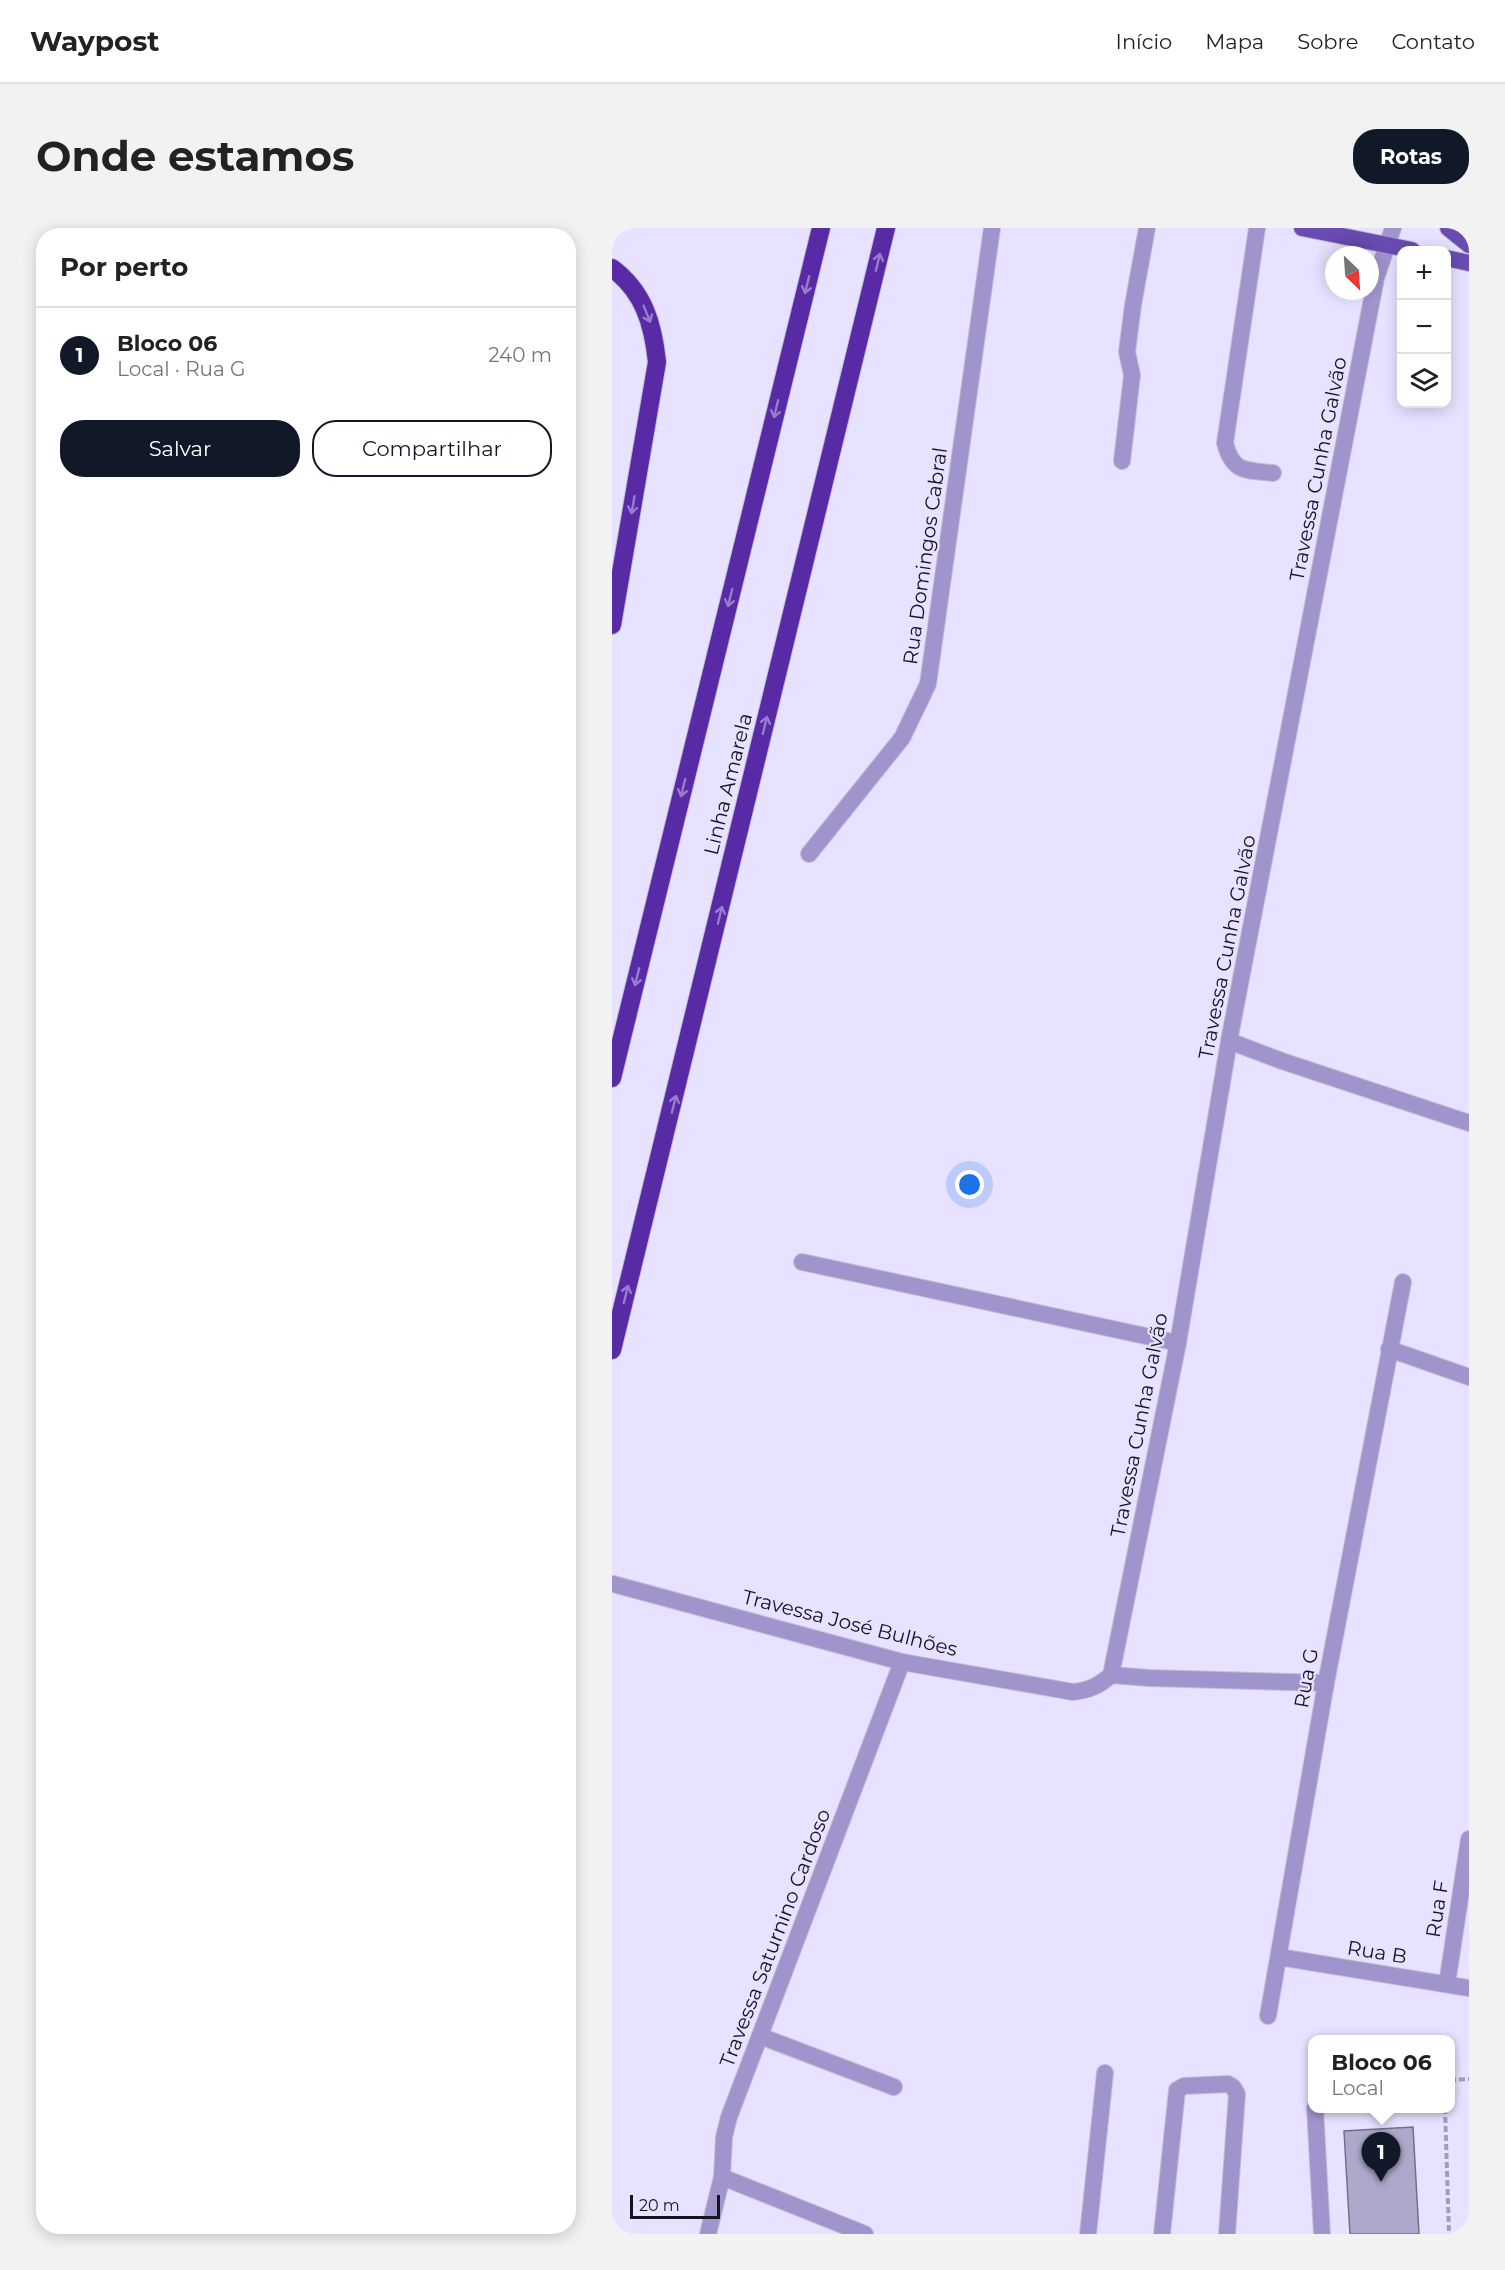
<!DOCTYPE html>
<html lang="pt">
<meta charset="utf-8">
<style>
:root{--surface:#fff;--page:#f2f2f2;--text:#222;--muted:#767676;--line:#e0e0e0;--accent:#111827}
body{margin:0;font-family:Montserrat,sans-serif;background:var(--page);color:var(--text)}
.controls{position:absolute;right:18px;top:18px;display:grid;overflow:hidden;border-radius:12px;box-shadow:0 3px 15px #0003}
.controls button{width:54px;height:54px;display:grid;place-items:center;padding:0;border:0;border-bottom:2px solid var(--line);background:var(--surface);color:var(--text);font:30px sans-serif}
.compass{position:absolute;left:713px;top:18px;width:54px;height:54px;border-radius:50%;background:var(--surface);box-shadow:0 3px 15px #0003;rotate:155deg}
.scale{position:absolute;left:18px;bottom:15px;width:90px;box-sizing:border-box;padding-left:6px;border:3px solid #171421;border-top:0;font-size:16px;line-height:21px;white-space:nowrap;color:#171421;-webkit-text-stroke:4px #e7e2ff;paint-order:stroke}
.you{position:absolute;left:358px;top:957px;width:21px;height:21px;margin:-15px;border:4px solid #fff;border-radius:50%;background:#1a73e8;box-shadow:0 0 0 9px #1a73e833}
.badge{display:grid;place-items:center;width:39px;height:39px;border-radius:50%;background:var(--accent);color:#fff;font-size:20px;font-weight:700}
.pin{position:absolute;translate:-50% -50px;filter:drop-shadow(0 2px 3px #0008)}
.pin::after{content:'';position:absolute;top:32px;width:21px;height:18px;background:inherit;clip-path:polygon(0 0,100% 0,50% 100%)}
.popup{position:absolute;left:696px;top:1807px;width:147px;height:78px;box-sizing:border-box;display:grid;place-content:center;border-radius:12px;background:var(--surface);filter:drop-shadow(0 2px 4px #0005);font-size:20px;white-space:nowrap;color:var(--muted)}
.popup b{font-size:22px;color:var(--text)}
.popup::after{content:'';position:absolute;left:50%;top:100%;margin-left:-12px;border:12px solid transparent;border-top-color:var(--surface)}
.list{margin:0;padding:0;list-style:none}
h2{display:flex;justify-content:space-between;align-items:center;height:78px;margin:0;padding:0 24px;font-size:26px}
h2 small{font-size:20px;font-weight:400;color:var(--muted)}
.list li{display:grid;grid-template-columns:39px 1fr auto;gap:18px;align-items:center;box-sizing:border-box;height:96px;padding:0 24px;border-top:2px solid var(--line)}
.list b{display:block;font-size:22px;white-space:nowrap}
.list p{margin:0;font-size:20px;white-space:nowrap;color:var(--muted)}
.list em{font-size:20px;font-style:normal;color:var(--muted)}
.actions{display:flex;gap:12px;padding:18px 24px}
.actions a{flex:1;padding:14px 0;border:2px solid var(--accent);border-radius:24px;text-align:center;font-size:21px;color:var(--accent)}
.actions .main{background:var(--accent);color:#fff}
.icon{flex:none;width:33px;height:33px;fill:none;stroke:currentColor;stroke-width:2;stroke-linecap:round;stroke-linejoin:round}
.map{position:relative;flex:none;width:857px;height:2006px;overflow:hidden;border-radius:24px}
header{display:flex;align-items:center;gap:36px;box-sizing:border-box;height:84px;padding:0 30px;background:var(--surface);border-bottom:2px solid var(--line)}
header strong{font-size:28px}
nav{display:flex;gap:33px;margin-inline-start:auto;font-size:21px}
.intro{display:flex;align-items:center;justify-content:space-between;box-sizing:border-box;height:144px;padding:0 36px}
h1{margin:0;font-size:42px}
.button{padding:15px 27px;border-radius:24px;background:var(--accent);color:#fff;font-size:21px;font-weight:700}
main{display:flex;gap:36px;padding:0 36px}
aside{flex:1;background:var(--surface);border-radius:24px;box-shadow:0 3px 15px #0003}
.map>svg:first-child{display:block}
.building{fill:#aea8ca;stroke:#746e8e;stroke-width:1.5}
.lines{fill:none;stroke-linecap:round;stroke-linejoin:round}
.service-casing{stroke:#c2bdd7;stroke-width:18}
.minor-casing{stroke:#c2bdd7;stroke-width:18}
.primary-casing{stroke:#c2bdd7;stroke-width:18}
.motorway-casing{stroke:#c2bdd7;stroke-width:20}
.path{stroke:#a29eb5;stroke-width:4;stroke-dasharray:6 3;stroke-linecap:butt}
.service{stroke:#a194cd;stroke-width:16}
.minor{stroke:#a194cd;stroke-width:16}
.primary{stroke:#6a4bb1;stroke-width:16}
.motorway{stroke:#582aa5;stroke-width:18}
.oneway{stroke:#987dce}
.labels{text-anchor:middle;stroke-width:4.5;stroke-linejoin:round;paint-order:stroke}
.street-label{font-size:20px;fill:#171421;stroke:#e7e2ff}
</style>
<header>
<strong>Waypost</strong>
<nav><a>Início</a><a>Mapa</a><a>Sobre</a><a>Contato</a></nav>
</header>
<div class="intro"><h1>Onde estamos</h1><a class="button">Rotas</a></div>
<main>
<aside>
<h2>Por perto<small></small></h2>
<ul class="list">
<li><span class="badge">1</span><div><b>Bloco 06</b><p>Local · Rua G</p></div><em>240 m</em></li>
</ul>
<div class="actions"><a class="main">Salvar</a><a>Compartilhar</a></div>
</aside>
<div class="map">
<svg width="857" height="2006" viewBox="0 0 857 2006">
<rect width="100%" height="100%" fill="#e7e2ff"/>
<polygon class="building" points="801,1899 807,2006 738,2006 732,1903"/>
<g class="lines">
<defs>
<g id="service">
<path d="M 645,0 L 613,215 C 621,245 633,242 661,245"/>
<polyline points="510,233 520,147 515,124 521,77 535,0"/>
<polyline points="617,813 670,833 857,895"/>
<polyline points="190,1034 566,1115"/>
<polyline points="148,1808 282,1859"/>
<polyline points="703,1880 710,2006"/>
<polyline points="476,2006 493,1845"/>
<polyline points="550,2006 565,1862 572,1858 616,1856 621,1859 625,1866 615,2006"/>
</g>
<g id="minor">
<polyline points="197,626 290,510 316,456 380,0"/>
<polyline points="777,1121 857,1149"/>
<path d="M 1,1356 L 290,1434 L 461,1464 C 477,1462 487,1458 499,1447 L 537,1450 L 714,1455"/>
<polyline points="499,1447 566,1115 617,813 764,50 781,0"/>
<polyline points="667,1729 857,1760"/>
<polyline points="835,1756 857,1611"/>
<polyline points="656,1788 714,1455 791,1054"/>
<polyline points="110,1949 253,2006"/>
<polyline points="96,2006 110,1949 112,1909 117,1889 290,1434"/>
</g>
<g id="primary">
<polyline points="690,0 800,22"/>
<polyline points="836,0 857,17"/>
<polyline points="834,30 857,35"/>
</g>
<g id="motorway">
<path d="M 0,40 C 32,64 41,96 45,134 L 0,397"/>
<polyline points="0,850 209,0"/>
<polyline points="0,1122 274,0"/>
</g>
</defs>
<use href="#service" class="service-casing"/>
<use href="#minor" class="minor-casing"/>
<use href="#primary" class="primary-casing"/>
<use href="#motorway" class="motorway-casing"/>
<g class="path">
<polyline points="838,1852 857,1851"/>
<polyline points="833,1880 837,2006"/>
</g>
<use href="#service" class="service"/>
<use href="#minor" class="minor"/>
<use href="#primary" class="primary"/>
<use href="#motorway" class="motorway"/>
</g>
<defs><path id="oneway-shaft" d="M-6 0H5M1.5-3L5.5 0L1.5 3" fill="none" stroke-width="1.6" stroke-linecap="round" stroke-linejoin="round" transform="scale(1.5)"/></defs>
<g class="oneway">
<use href="#oneway-shaft" transform="translate(266 34) rotate(-76)"/>
<use href="#oneway-shaft" transform="translate(195 57) rotate(104)"/>
<use href="#oneway-shaft" transform="translate(35 86) rotate(68)"/>
<use href="#oneway-shaft" transform="translate(164 181) rotate(104)"/>
<use href="#oneway-shaft" transform="translate(21 277) rotate(100)"/>
<use href="#oneway-shaft" transform="translate(118 370) rotate(104)"/>
<use href="#oneway-shaft" transform="translate(153 497) rotate(-76)"/>
<use href="#oneway-shaft" transform="translate(71 560) rotate(104)"/>
<use href="#oneway-shaft" transform="translate(108 687) rotate(-76)"/>
<use href="#oneway-shaft" transform="translate(25 749) rotate(104)"/>
<use href="#oneway-shaft" transform="translate(62 876) rotate(-76)"/>
<use href="#oneway-shaft" transform="translate(14 1066) rotate(-76)"/>
</g>
<g class="labels">
<g class="street-label">
<text transform="translate(706 241) rotate(-79)" y="7">Travessa Cunha Galvão</text>
<text transform="translate(313 328) rotate(-82)" y="7">Rua Domingos Cabral</text>
<text transform="translate(116 556) rotate(-76)" y="7">Linha Amarela</text>
<text transform="translate(615 719) rotate(-79)" y="7">Travessa Cunha Galvão</text>
<text transform="translate(527 1197) rotate(-79)" y="7">Travessa Cunha Galvão</text>
<text transform="translate(238 1395) rotate(14)" y="7">Travessa José Bulhões</text>
<text transform="translate(694 1450) rotate(-80)" y="7">Rua G</text>
<text transform="translate(825 1681) rotate(-81)" y="7">Rua F</text>
<text transform="translate(163 1710) rotate(-69)" y="7">Travessa Saturnino Cardoso</text>
<text transform="translate(765 1724) rotate(9)" y="7">Rua B</text>
</g>
</g>
</svg>
<div class="controls">
<button>+</button>
<button>−</button>
<button><svg class="icon" aria-label="layers" viewBox="0 0 24 24"><path d="M12 4l9 5-9 5-9-5zM3 14l9 5 9-5"/></svg></button>
</div>
<svg class="compass" viewBox="-18 -18 36 36"><path d="M0-13l5 13h-10z" fill="#e53935"/><path d="M0 13l5-13h-10z" fill="#767676"/></svg>
<div class="scale">20 m</div>
<div class="you"></div>
<div class="pin badge" style="left:769px;top:1954px">1</div>
<div class="popup"><b>Bloco 06</b>Local</div>
</div>
</main>
